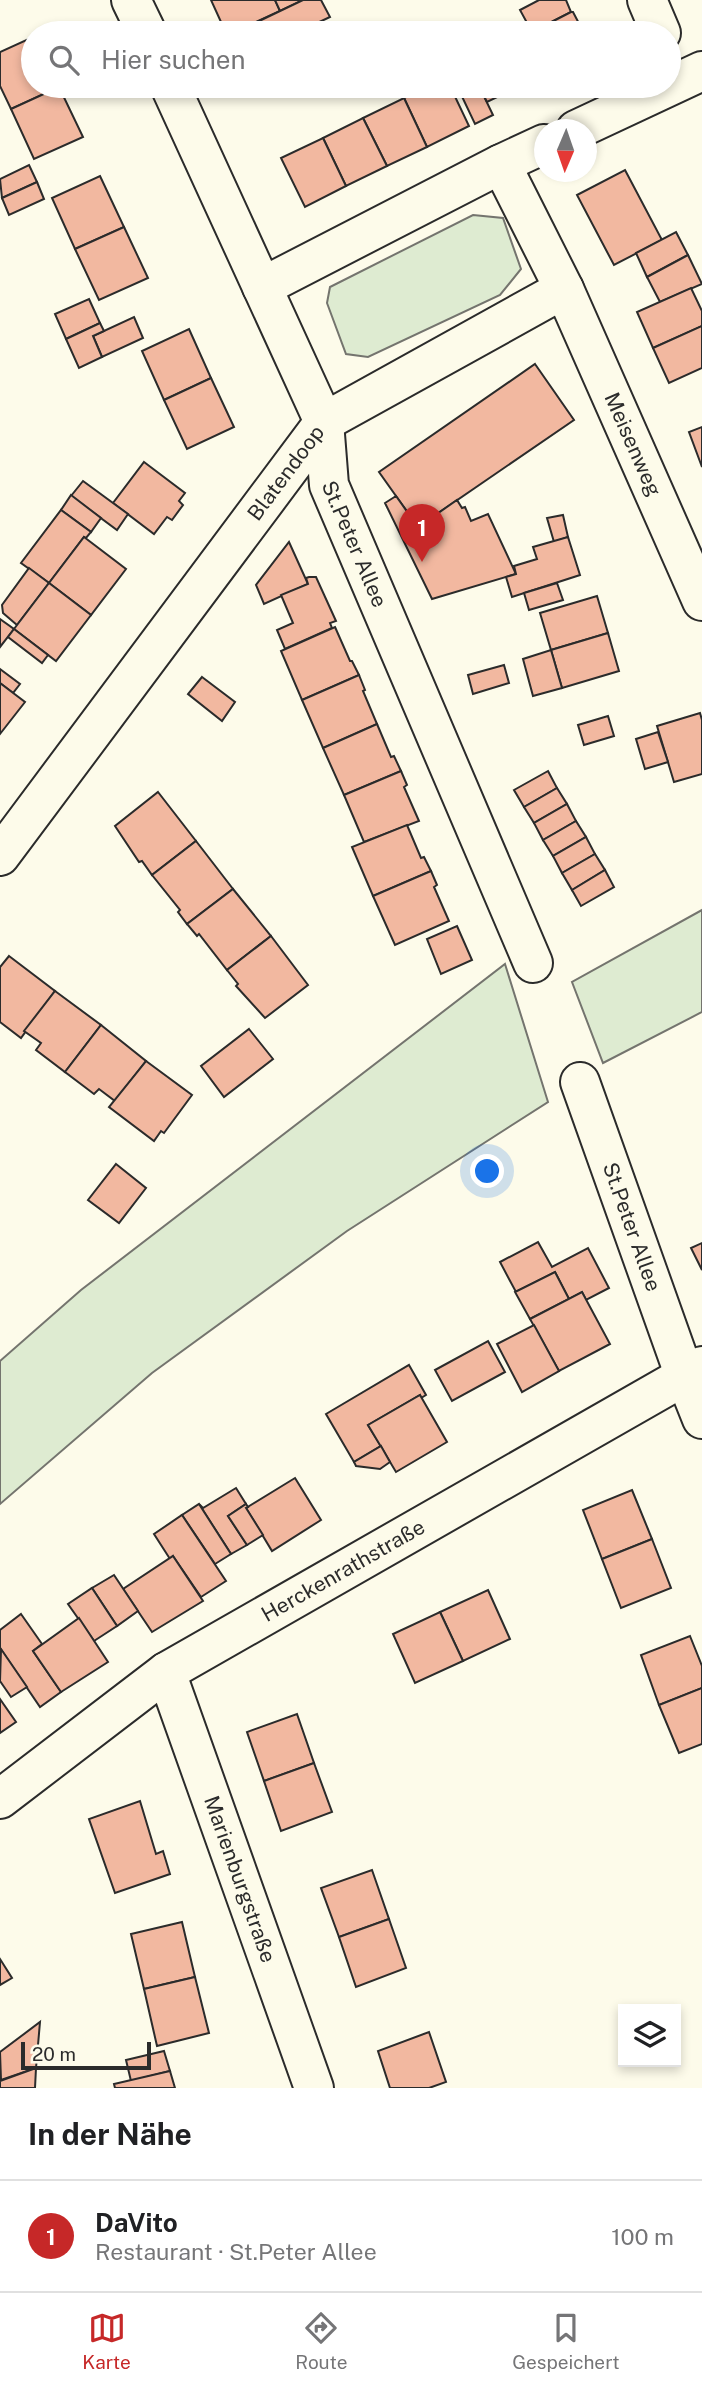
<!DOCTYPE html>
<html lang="de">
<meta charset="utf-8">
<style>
:root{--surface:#fff;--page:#f2f2f2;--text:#202124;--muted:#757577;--line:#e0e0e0;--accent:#c62828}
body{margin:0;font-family:"Public Sans",sans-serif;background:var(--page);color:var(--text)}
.controls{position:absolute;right:21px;bottom:21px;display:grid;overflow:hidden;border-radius:0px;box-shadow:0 4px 10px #0003}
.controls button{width:63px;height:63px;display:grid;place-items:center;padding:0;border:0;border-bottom:2px solid var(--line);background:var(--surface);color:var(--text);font:35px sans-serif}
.compass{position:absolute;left:534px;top:119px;width:63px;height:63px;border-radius:50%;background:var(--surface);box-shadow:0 4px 10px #0003;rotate:182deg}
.scale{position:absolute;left:21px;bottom:18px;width:130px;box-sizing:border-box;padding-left:7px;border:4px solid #2b2b2b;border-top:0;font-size:19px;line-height:24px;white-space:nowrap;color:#2b2b2b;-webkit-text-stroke:5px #fdfbea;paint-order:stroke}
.you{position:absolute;left:488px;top:1172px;width:24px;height:24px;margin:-18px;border:5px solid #fff;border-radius:50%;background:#1a73e8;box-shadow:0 0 0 10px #1a73e833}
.badge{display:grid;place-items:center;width:46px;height:46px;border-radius:50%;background:var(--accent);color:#fff;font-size:23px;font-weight:700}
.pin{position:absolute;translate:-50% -58px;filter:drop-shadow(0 2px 4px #0008)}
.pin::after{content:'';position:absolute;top:37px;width:24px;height:21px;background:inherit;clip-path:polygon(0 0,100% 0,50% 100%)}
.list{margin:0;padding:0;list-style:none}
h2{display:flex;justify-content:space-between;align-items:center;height:91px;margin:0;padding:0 28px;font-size:30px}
h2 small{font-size:23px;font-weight:400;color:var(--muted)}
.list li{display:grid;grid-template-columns:46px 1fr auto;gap:21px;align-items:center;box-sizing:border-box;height:112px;padding:0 28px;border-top:2px solid var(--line)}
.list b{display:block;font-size:26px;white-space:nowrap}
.list p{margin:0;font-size:23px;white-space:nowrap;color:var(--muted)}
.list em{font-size:23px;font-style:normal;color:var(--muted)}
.icon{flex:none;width:38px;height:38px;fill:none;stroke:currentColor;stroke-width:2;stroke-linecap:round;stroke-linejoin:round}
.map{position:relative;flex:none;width:702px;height:2088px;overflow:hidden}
.search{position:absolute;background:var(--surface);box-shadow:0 4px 10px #0003;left:21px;right:21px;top:21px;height:77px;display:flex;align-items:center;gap:18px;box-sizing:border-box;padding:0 24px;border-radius:38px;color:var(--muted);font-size:26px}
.sheet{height:203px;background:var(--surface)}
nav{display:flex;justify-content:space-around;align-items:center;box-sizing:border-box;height:98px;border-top:2px solid var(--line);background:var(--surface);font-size:19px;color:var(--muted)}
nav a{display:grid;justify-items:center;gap:4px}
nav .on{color:var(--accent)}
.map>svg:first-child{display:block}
.green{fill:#deebd1;stroke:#74746e;stroke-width:2}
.building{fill:#f2b8a0;stroke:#2b2b2b;stroke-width:2}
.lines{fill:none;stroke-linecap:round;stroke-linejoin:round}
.minor-casing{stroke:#2b2b2b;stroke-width:42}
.minor{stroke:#fdfbea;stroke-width:38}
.labels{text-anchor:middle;stroke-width:5;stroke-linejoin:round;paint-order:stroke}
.street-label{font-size:21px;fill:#2b2b2b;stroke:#fdfbea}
</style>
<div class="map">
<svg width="702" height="2088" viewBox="0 0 702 2088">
<rect width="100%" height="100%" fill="#fdfbea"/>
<g class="green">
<polygon points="473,215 503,218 521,269 500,295 368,357 346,354 327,303 330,287"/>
<polygon points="702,910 702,1012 603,1063 572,982"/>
<polygon points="505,964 548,1102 347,1231 152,1373 0,1504 0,1361 81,1290"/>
</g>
<g class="building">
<polygon points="211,0 275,0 280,11 232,33 226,33"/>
<polygon points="275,0 303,0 280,11"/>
<polygon points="303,0 321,0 330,17 296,33 260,33 255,23"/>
<polygon points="539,0 566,0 571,12 532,32 520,10"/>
<polygon points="571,12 573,12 584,33 530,33"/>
<polygon points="33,37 33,86 59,87 11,109 0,86 0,52"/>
<polygon points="430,86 450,86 469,126 427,147 404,98"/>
<polygon points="457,86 479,86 493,115 475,124"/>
<polygon points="479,86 520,86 487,102"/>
<polygon points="522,86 549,86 527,96"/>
<polygon points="59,87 83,137 34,159 11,109"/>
<polygon points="404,98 427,147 387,166 363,118"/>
<polygon points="363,118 387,166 346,186 323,138"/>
<polygon points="323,138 346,186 305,207 281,158"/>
<polygon points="29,165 37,182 2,198 0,179"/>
<polygon points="625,170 662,240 614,265 577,195"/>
<polygon points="100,176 124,227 75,249 52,198"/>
<polygon points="37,182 44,199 9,215 2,198"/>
<polygon points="124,227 148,278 99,300 75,249"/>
<polygon points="676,232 688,255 647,277 636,253"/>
<polygon points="688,255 702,284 660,302 647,277"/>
<polygon points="691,288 702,311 702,326 653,348 637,312"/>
<polygon points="89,299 100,323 66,339 55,314"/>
<polygon points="134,317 143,338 102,357 93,336"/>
<polygon points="100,323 104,331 93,336 102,357 79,368 66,339"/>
<polygon points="702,326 702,368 669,383 653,348"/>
<polygon points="189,329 211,378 164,400 142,351"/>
<polygon points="535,364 574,420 418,527 379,472"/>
<polygon points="211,378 234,427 187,449 164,400"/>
<polygon points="702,427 702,467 689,432"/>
<polygon points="144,462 185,493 179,501 183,505 172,520 167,517 154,534 113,503"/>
<polygon points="83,481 128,514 117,530 71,496"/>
<polygon points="71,495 101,518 91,532 61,510"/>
<polygon points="396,496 418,527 457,500 462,508 465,507 471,521 488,514 516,574 432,599 385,503"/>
<polygon points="61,510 91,532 86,538 84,537 49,583 21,563"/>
<polygon points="563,515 568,537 554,542 547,518"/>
<polygon points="84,537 126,569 91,615 49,583"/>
<polygon points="568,537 580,575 512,597 506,577 516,574 514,566 537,559 533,547"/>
<polygon points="289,542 308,584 264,604 256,585"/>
<polygon points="29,568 49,583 17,625 3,613 2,605"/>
<polygon points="309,577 316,577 336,621 330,623 332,628 285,649 277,630 293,623 281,595 308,584 306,578"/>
<polygon points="49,583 91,615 56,661 14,629"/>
<polygon points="557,583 563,600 529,610 524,593"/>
<polygon points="597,596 608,633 551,650 540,613"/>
<polygon points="0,619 14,629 0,647"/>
<polygon points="335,627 350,661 352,661 359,675 302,700 281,651"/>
<polygon points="14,629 48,655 42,663 8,637"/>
<polygon points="608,633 619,671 562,688 551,650"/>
<polygon points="551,650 562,688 533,696 523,659"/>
<polygon points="504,665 509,683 473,694 468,675"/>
<polygon points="0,669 20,684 13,693 0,683"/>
<polygon points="359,675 365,690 363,691 377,724 323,748 302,700"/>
<polygon points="202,677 235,702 222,721 188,694"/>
<polygon points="0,683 25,702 0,734"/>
<polygon points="700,713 702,720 702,774 674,782 657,726"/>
<polygon points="608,716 614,736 584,745 578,725"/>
<polygon points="377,724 391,757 394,756 401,771 344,795 323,748"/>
<polygon points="658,732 668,762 645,769 636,739"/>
<polygon points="401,771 407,785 404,787 419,821 364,842 344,795"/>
<polygon points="548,771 557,788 524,807 514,790"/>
<polygon points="557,788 567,804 534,823 524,807"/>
<polygon points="158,792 196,841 152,875 142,861 139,862 115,826"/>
<polygon points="567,804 576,821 543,840 534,823"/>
<polygon points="576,821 586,837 553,856 543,840"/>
<polygon points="407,825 421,858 424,857 431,871 373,896 352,847"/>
<polygon points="586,837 595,854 562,873 553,856"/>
<polygon points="196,841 233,889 187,924 178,912 180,910 152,875"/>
<polygon points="595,854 605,870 572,890 562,873"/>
<polygon points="605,870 614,887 581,906 572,890"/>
<polygon points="431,871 437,885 434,887 449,921 395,945 373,896"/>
<polygon points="233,889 271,936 227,970 199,934 197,936 187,924"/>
<polygon points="457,926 472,960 441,974 427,939"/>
<polygon points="271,936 308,985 265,1018 236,986 238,984 227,970"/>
<polygon points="9,956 55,991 21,1038 0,1022 0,967"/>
<polygon points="55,991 101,1025 65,1072 36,1050 41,1043 24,1031"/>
<polygon points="101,1025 146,1061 115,1101 99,1089 94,1094 65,1072"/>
<polygon points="249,1029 273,1059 224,1097 201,1066"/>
<polygon points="146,1061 192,1095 164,1133 161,1131 154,1141 109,1107"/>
<polygon points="116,1164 146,1188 119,1223 88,1200"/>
<polygon points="538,1242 552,1267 588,1248 609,1288 586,1300 582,1292 569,1299 555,1272 516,1292 500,1262"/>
<polygon points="702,1243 702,1270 691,1248"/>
<polygon points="555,1272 569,1299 530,1319 515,1292"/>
<polygon points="582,1292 610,1344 559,1371 530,1319"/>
<polygon points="534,1325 559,1371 522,1392 497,1344"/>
<polygon points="488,1341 505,1372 452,1401 435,1370"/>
<polygon points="409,1365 426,1395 421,1398 420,1395 368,1425 381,1446 354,1462 326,1414"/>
<polygon points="420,1395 447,1442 396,1472 368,1425"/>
<polygon points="381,1446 390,1462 380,1469 356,1466 354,1462"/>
<polygon points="295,1478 321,1520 272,1551 246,1508"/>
<polygon points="236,1488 246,1504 228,1516 247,1545 231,1554 199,1504 203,1508"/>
<polygon points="632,1490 652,1539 602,1559 583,1510"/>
<polygon points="199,1504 231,1554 215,1564 182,1515"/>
<polygon points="246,1504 248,1507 246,1508 263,1535 247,1545 228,1516"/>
<polygon points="182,1515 226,1581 201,1597 173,1556 170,1559 154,1534"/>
<polygon points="652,1539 671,1588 621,1608 602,1559"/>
<polygon points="173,1556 203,1601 152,1632 123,1589"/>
<polygon points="114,1575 138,1611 117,1626 92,1588"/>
<polygon points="92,1588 117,1626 94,1641 68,1604"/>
<polygon points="488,1590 510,1639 463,1661 440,1612"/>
<polygon points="440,1612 463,1661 415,1683 393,1634"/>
<polygon points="21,1614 42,1644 33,1651 61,1692 40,1707 0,1648 0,1630"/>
<polygon points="79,1618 108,1662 61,1692 33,1651"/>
<polygon points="690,1636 702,1666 702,1688 659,1705 641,1655"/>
<polygon points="1,1649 27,1687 11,1697 0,1681"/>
<polygon points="702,1688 702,1744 679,1753 659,1705"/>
<polygon points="0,1699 16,1722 0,1733"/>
<polygon points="297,1714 314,1763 264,1781 247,1732"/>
<polygon points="314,1763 332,1812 281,1831 264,1781"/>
<polygon points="140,1801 156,1854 163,1851 170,1874 115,1893 89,1819"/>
<polygon points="372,1870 389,1919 339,1937 321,1888"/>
<polygon points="389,1919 406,1968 356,1987 339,1937"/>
<polygon points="182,1922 195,1977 144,1989 131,1934"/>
<polygon points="0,1959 12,1978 0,1985"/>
<polygon points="195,1977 209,2033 157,2046 144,1989"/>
<polygon points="40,2022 36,2068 1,2080 0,2052"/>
<polygon points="429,2032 446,2082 429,2088 390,2088 378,2051"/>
<polygon points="164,2051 170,2071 131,2081 126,2060"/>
<polygon points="36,2068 35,2088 0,2088 0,2081"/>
<polygon points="170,2071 175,2088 115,2088 114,2084"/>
</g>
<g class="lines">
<defs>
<g id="minor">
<polyline points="131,0 147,33"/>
<polyline points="647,0 661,33"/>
<path id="s1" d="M 170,86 L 324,422 L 329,485 L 533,963"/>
<polyline points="576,130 702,71"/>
<path id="s2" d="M 501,164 L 564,289 L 702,601"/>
<polyline points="262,287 501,164 544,144"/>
<path id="s3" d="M 0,856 L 324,422 L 564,289"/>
<path id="s4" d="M 580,1082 L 684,1374 L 702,1419"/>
<path id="s5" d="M 166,1672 L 314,2088"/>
<path id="s6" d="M 0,1799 L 166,1672 L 702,1366"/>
</g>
</defs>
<use href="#minor" class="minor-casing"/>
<use href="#minor" class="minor"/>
</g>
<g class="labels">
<g class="street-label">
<text dy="7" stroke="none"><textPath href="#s2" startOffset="310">Meisenweg</textPath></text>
<text dy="7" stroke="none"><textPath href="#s3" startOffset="478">Blatendoop</textPath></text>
<text dy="7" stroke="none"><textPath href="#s1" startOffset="497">St.Peter Allee</textPath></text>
<text dy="7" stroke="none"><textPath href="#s4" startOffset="154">St.Peter Allee</textPath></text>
<text dy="7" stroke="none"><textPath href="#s6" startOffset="413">Herckenrathstraße</textPath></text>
<text dy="7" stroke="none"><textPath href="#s5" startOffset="220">Marienburgstraße</textPath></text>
</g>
</g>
</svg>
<div class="controls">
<button><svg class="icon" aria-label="layers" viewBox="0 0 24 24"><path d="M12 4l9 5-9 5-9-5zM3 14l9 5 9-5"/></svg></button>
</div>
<svg class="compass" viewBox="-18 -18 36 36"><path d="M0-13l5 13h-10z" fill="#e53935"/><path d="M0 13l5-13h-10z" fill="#757577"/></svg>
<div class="scale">20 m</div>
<div class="you"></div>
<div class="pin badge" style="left:422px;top:562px">1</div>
<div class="search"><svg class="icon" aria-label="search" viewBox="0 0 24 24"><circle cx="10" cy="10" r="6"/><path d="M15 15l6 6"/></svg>Hier suchen</div>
</div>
<section class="sheet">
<h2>In der Nähe<small></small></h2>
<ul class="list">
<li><span class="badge">1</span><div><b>DaVito</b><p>Restaurant · St.Peter Allee</p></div><em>100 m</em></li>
</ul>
</section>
<nav>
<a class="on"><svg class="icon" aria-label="map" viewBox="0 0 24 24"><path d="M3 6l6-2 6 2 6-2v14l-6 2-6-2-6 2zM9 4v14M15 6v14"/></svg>Karte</a>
<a><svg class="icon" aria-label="directions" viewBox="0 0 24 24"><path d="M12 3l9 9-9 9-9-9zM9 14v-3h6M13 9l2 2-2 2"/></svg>Route</a>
<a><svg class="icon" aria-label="saved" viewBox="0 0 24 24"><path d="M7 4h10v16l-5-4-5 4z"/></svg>Gespeichert</a>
</nav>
